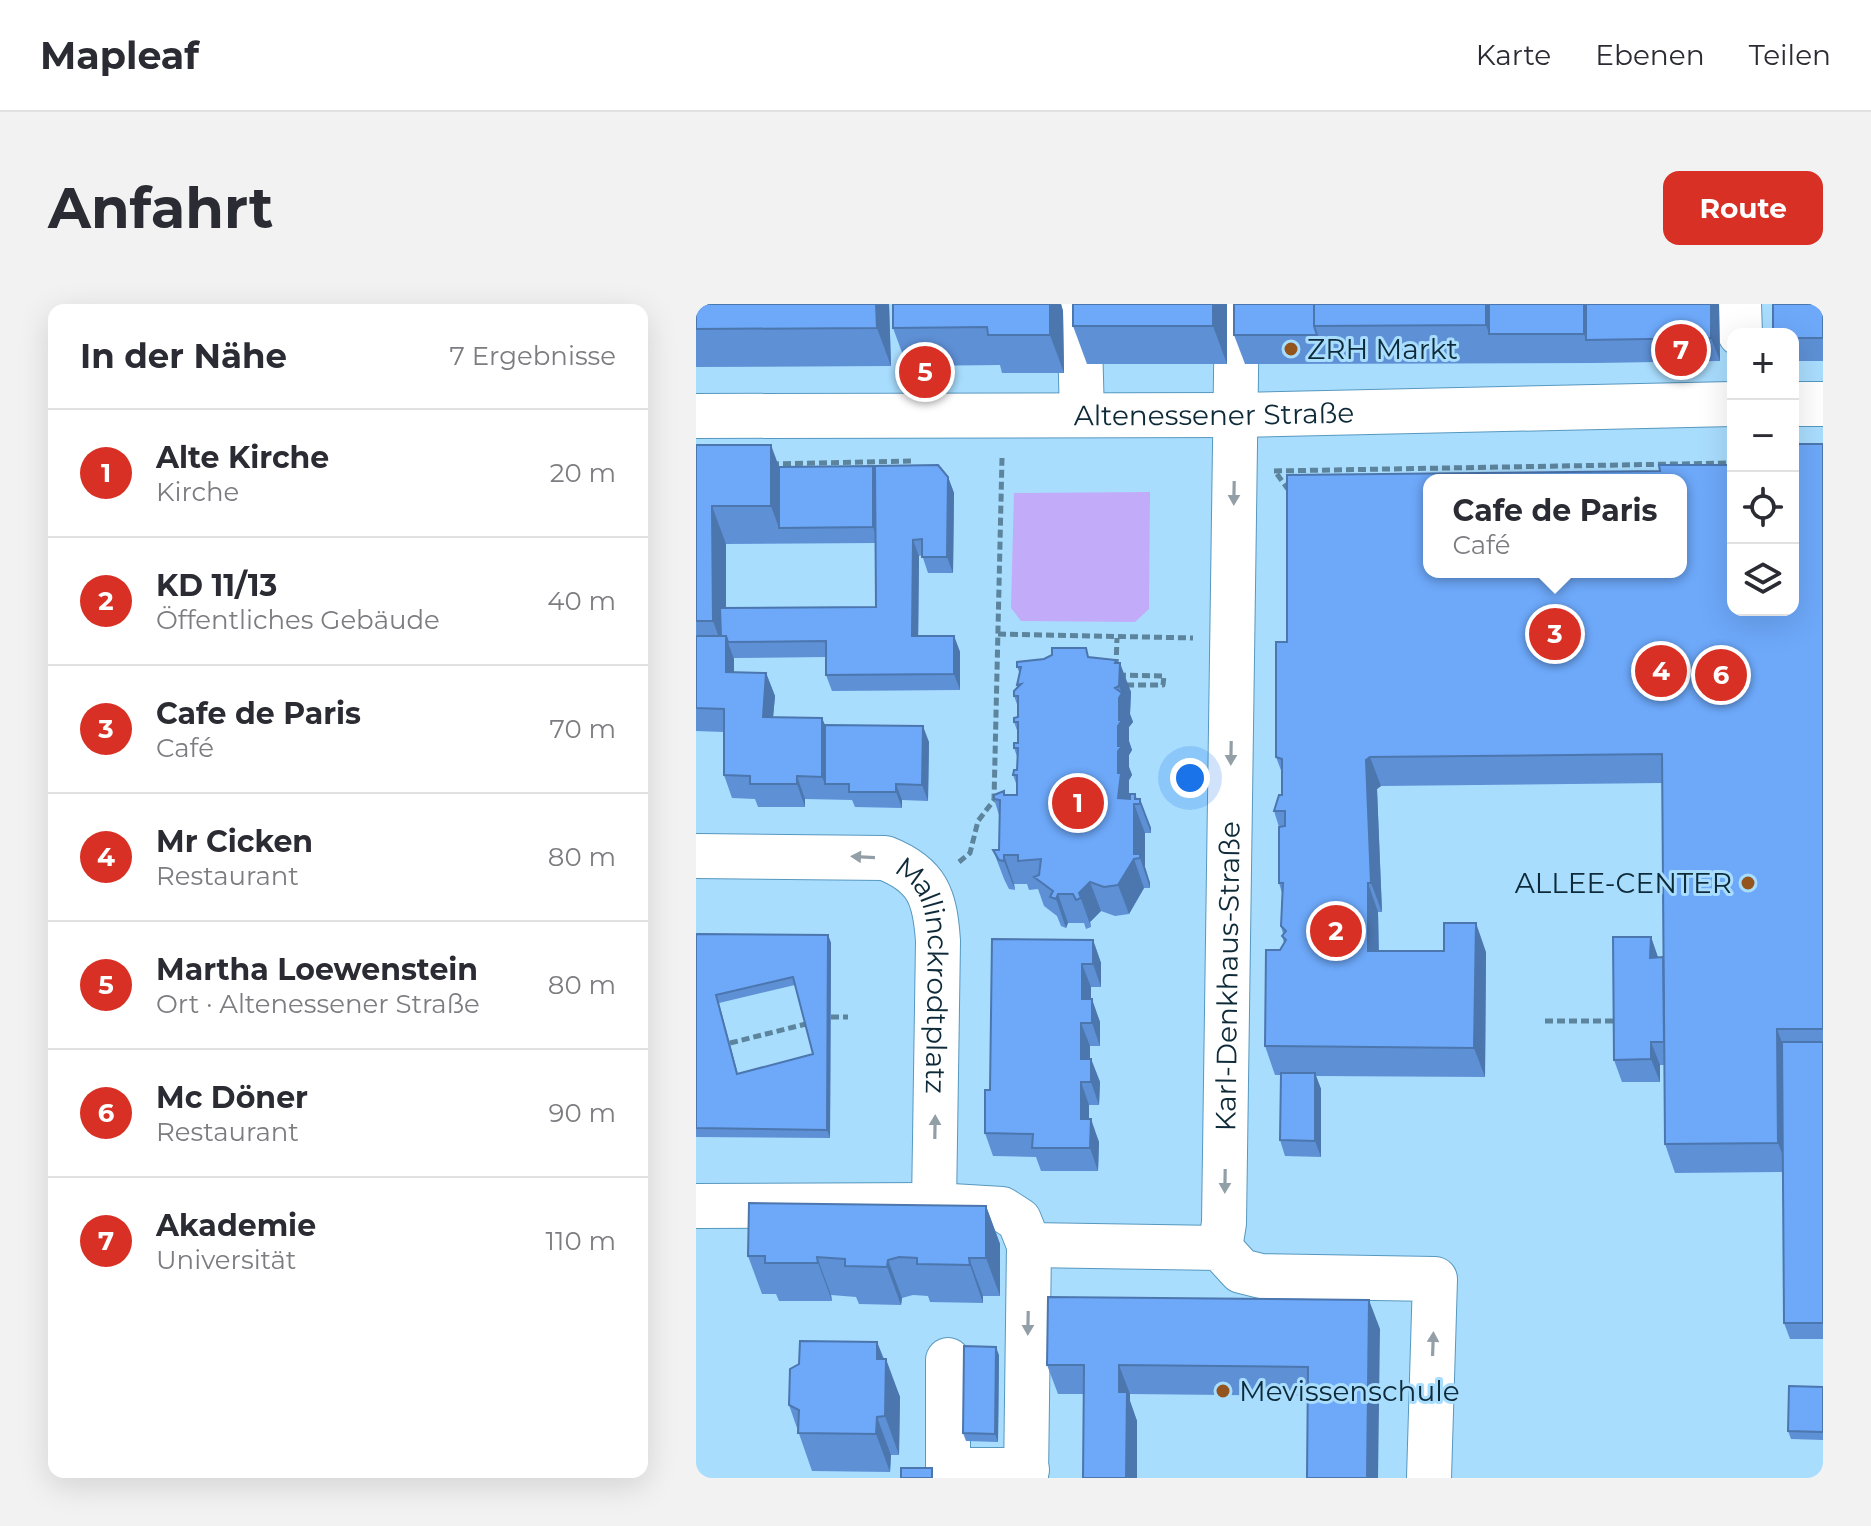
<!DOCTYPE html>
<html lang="de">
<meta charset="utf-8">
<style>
:root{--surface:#fff;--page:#f2f2f3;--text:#2b2b33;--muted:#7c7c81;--line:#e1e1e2;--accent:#d93025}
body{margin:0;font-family:Montserrat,sans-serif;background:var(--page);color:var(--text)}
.controls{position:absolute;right:24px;top:24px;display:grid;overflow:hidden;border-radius:16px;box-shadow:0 8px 32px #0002}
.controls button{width:72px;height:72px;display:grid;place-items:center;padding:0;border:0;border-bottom:2px solid var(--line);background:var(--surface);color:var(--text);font:40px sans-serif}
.you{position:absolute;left:494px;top:474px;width:28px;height:28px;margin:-20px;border:6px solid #fff;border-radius:50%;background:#1a73e8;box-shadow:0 0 0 12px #1a73e833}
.badge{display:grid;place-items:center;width:52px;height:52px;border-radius:50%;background:var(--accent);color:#fff;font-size:26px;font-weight:700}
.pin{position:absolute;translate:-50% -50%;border:4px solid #fff;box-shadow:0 2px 8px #0006}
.popup{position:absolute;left:727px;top:170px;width:264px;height:104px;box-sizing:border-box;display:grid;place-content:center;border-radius:16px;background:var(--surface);filter:drop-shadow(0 2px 6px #0005);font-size:26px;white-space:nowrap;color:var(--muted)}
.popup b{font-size:30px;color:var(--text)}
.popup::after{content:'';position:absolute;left:50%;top:100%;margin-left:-16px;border:16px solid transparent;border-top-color:var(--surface)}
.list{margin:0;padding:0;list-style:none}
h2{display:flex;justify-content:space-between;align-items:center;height:104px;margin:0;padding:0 32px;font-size:34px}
h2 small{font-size:26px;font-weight:400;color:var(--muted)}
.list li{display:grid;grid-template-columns:52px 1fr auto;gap:24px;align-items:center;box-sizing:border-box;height:128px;padding:0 32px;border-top:2px solid var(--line)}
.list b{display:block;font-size:30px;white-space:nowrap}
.list p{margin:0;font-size:26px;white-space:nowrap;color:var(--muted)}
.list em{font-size:26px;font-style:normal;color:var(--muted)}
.icon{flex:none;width:44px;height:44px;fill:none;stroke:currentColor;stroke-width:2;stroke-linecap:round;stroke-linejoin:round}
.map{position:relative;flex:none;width:1127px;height:1174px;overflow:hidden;border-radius:16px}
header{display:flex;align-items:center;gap:48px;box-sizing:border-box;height:112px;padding:0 40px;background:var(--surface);border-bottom:2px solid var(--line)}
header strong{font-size:38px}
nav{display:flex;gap:44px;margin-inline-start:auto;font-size:28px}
.intro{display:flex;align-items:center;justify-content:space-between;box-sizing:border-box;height:192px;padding:0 48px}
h1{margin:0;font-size:56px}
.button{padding:20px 36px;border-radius:16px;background:var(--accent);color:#fff;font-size:28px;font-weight:700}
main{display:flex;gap:48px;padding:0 48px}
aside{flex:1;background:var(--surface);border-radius:16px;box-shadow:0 8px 32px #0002}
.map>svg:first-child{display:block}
.green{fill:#c2acf9}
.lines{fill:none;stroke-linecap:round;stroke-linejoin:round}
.minor-casing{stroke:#5798bf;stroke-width:46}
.path{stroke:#5c849c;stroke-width:5;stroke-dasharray:8 4;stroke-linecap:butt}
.minor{stroke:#fff;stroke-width:44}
.wall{fill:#5e90d6;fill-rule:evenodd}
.shaded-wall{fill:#4c76ae}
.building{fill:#6da8f9;stroke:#4c76ae;stroke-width:2;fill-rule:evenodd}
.oneway{fill:#939fa6}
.poi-dot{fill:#94541d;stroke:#a9ddfe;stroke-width:3}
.labels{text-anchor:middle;stroke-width:6;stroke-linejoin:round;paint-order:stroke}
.poi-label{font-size:28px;fill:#0e2a39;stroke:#a9ddfe;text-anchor:start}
.street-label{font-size:28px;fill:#0e2a39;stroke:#a9ddfe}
</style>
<header>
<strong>Mapleaf</strong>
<nav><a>Karte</a><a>Ebenen</a><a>Teilen</a></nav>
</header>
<div class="intro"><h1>Anfahrt</h1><a class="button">Route</a></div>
<main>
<aside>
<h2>In der Nähe<small>7 Ergebnisse</small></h2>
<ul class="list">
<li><span class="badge">1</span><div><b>Alte Kirche</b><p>Kirche</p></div><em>20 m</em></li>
<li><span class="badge">2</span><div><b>KD 11/13</b><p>Öffentliches Gebäude</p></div><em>40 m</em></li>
<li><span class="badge">3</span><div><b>Cafe de Paris</b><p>Café</p></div><em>70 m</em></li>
<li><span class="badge">4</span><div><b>Mr Cicken</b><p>Restaurant</p></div><em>80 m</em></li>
<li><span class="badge">5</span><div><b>Martha Loewenstein</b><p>Ort · Altenessener Straße</p></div><em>80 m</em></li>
<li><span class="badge">6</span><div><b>Mc Döner</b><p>Restaurant</p></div><em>90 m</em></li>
<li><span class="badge">7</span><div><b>Akademie</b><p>Universität</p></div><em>110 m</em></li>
</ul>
</aside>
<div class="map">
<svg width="1127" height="1174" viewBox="0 0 1127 1174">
<rect width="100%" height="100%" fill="#a9ddfe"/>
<polygon class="green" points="454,188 453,305 439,318 325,317 315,304 318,189"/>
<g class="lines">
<defs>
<g id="minor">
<polyline points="383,0 386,111"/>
<polyline points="1043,0 1044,30"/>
<polyline points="1097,100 1127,100"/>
<path id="s1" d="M 0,112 L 540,111 L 1037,100"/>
<path id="s2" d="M 0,552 L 189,554 C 232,571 239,593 242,637 L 238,901"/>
<polyline points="0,902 238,901 306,905 323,916 333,941 524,944 545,967 565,972 739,975 733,1174"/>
<path id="s3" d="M 524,944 L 528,919 L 541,0"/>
<polyline points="252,1056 252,1166 331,1166"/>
<polyline points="330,1174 333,941"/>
</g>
</defs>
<use href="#minor" class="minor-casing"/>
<g class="path">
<polyline points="75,160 217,157"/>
<polyline points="578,167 1037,159"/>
<polyline points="581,170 594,188"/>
<polyline points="302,330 497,334"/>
<polyline points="420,363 421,334"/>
<polyline points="422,371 468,372 467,381 429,381"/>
<polyline points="263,558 274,549 282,517 298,496 306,154"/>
<polyline points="135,713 152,713"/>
<polyline points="849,717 921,717"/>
<polyline points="34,739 110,720"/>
</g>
<use href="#minor" class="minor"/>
</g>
<g class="wall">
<polygon points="0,0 193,0 195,62 0,63"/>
<polygon points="197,0 365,0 367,7 368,69 306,69 304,61 211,62 197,24"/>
<polygon points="377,0 531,0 531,60 391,60 377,22"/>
<polygon points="538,0 1023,0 1024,57 899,59 549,60 538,31"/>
<polygon points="1127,0 1127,57 1097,57 1097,30"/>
<polygon points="1127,140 1127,1035 1094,1035 1088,1019 1087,868 979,869 969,840 968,761 964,761 964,778 926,778 918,756 955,633 962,654 967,653 966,479 685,482 681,485 686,608 682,608 683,647 790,648 789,773 620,772 625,785 625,853 589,852 584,836 585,771 579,771 569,742 584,646 588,639 586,632 587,630 585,622 586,589 583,579 583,523 578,507 586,491 586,469 580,453 591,338 1037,306"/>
<path d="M 0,141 L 83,163 L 179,168 L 252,173 L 258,189 L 257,269 L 232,269 L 226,251 L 223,252 L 222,332 L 258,332 L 264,348 L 264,386 L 136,387 L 130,371 L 130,353 L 38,354 L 38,368 L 70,369 L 79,392 L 77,413 L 126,414 L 129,421 L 233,438 L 232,497 L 206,496 L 206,504 L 159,503 L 156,496 L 109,495 L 109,503 L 62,503 L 59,495 L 36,494 L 28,471 L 28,428 L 0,427 ZM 179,239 L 180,303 L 30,304 L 30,240 Z"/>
<polygon points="394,353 420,356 435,388 434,410 437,418 433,423 433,437 436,446 433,451 433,463 436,471 433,476 433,489 434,492 439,490 441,495 444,495 455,524 455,529 449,529 449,563 454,579 454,584 448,584 433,610 419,612 405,607 394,618 395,623 390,625 388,619 372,619 370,624 365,622 361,612 348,602 342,585 333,586 331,580 318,580 319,586 313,585 308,575 297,546 303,546 303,511 298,495 310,491 321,491 321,482 317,471 321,466 322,455 318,444 322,439 322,429 318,418 322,413 322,403 318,392 322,383 321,381 324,370 321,363"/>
<path d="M 0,630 L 132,631 L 135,639 L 134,834 L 0,833 ZM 99,681 L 117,750 L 42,770 L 23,699 Z"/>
<polygon points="397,636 405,659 405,683 395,683 395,695 404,718 404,742 394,742 394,755 395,755 404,778 403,801 393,801 393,815 403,838 402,867 345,867 340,853 297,852 289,829 294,786"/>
<polygon points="290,902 304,940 304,992 287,992 287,999 234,998 232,992 217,991 206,994 205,1001 163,1000 160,993 135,991 136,997 83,997 80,990 66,990 52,952"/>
<polygon points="684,1025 612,1092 434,1090 434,1097 441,1117 388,1090 362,1090 351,1061"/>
<polygon points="181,1038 204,1093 203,1151 195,1151 194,1168 116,1167 93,1101 103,1060"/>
<polygon points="303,1051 302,1138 270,1137 267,1129"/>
<polygon points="1127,1083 1127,1136 1095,1135 1092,1127"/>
</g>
<g class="shaded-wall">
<polygon points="180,0 193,0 195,62 181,24"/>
<polygon points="354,0 365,0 367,7 368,69 354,31"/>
<polygon points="517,0 531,0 531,60 517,22"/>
<polygon points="790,0 803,0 793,30 790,21"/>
<polygon points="888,0 898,0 890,36 888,30"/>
<polygon points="1015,0 1023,0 1024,57 1015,34"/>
<polygon points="75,141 89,179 83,224 75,202"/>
<polygon points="177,162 182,178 183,239 177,223"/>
<polygon points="252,173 258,189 257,269 251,253"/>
<polygon points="16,202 30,240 30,333 38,355 38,391 30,368 30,353 17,317"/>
<polygon points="217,236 223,252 222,348 216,332"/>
<polygon points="258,332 264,348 264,386 258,370"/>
<polygon points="420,356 424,367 424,359 435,388 434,410 437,418 433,423 433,437 436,446 433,451 433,463 436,471 433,476 433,489 436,498 422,494 423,394 426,390 423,382"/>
<polygon points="70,369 79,392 75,436 67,413"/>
<polygon points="126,414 135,437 129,480 126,473"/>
<polygon points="227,422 233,438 232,497 226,481"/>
<polygon points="674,453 685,482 681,485 686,608 675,579 670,456"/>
<polygon points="101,472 109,495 109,503 101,480"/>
<polygon points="200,480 206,496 206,504 200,488"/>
<polygon points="444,495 455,524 455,529 444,500"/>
<polygon points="438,500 449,529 449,563 454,579 454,584 444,554 438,550"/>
<polygon points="308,551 318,580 319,586 308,557"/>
<polygon points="438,555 448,584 433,610 422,581"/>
<polygon points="394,578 405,607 394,618 395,623 383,589"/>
<polygon points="672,579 682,608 683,676 672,647"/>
<polygon points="362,590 372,619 370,624 360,595"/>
<polygon points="780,619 790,648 789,773 778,744"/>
<polygon points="132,631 135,639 134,834 131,826"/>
<polygon points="955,633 963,656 954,654"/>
<polygon points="397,636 405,659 405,683 397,660"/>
<polygon points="386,660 395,683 395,718 386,695"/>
<polygon points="396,695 404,718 404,742 396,719"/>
<polygon points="385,719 394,742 394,778 385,755"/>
<polygon points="1081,725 1092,754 1093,868 1082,839"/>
<polygon points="955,738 964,761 964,778 955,755"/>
<polygon points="395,755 404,778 403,801 395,778"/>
<polygon points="619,769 625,785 625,853 619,837"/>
<polygon points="385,778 393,801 393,838 385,815"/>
<polygon points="395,815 403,838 402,867 394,844"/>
<polygon points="290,902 304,940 304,992 290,954"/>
<polygon points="121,953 135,991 136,997 122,959"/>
<polygon points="273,954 287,992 287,999 274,961"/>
<polygon points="192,956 206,994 205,1001 191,963"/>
<polygon points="673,996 684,1025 682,1174 671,1174"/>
<polygon points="181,1038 190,1062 190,1055 204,1093 203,1151 189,1112 181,1055"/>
<polygon points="300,1043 303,1051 302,1138 299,1130"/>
<polygon points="423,1061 434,1090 434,1097 441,1117 441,1174 430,1174 423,1088"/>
<polygon points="181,1113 195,1151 194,1168 180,1130"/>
</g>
<g class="building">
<polygon points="0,0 180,0 181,24 0,25"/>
<polygon points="197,0 354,0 354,31 292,31 291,23 197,24"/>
<rect x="377" y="0" width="140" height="22"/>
<polygon points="538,0 618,0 618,22 621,31 538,31"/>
<polygon points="618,0 790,0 790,21 618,22"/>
<rect x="793" y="0" width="95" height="30"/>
<polygon points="890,0 1015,0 1015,34 890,36"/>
<polygon points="1077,0 1127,0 1127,34 1097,34 1097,30 1077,30"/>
<path d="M 1097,140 L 1127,140 L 1127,725 L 1081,725 L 1082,839 L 969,840 L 966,450 L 674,453 L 670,456 L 675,579 L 672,579 L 672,647 L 748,647 L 748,619 L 780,619 L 778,744 L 569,742 L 570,646 L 584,646 L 590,636 L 586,632 L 590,627 L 585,622 L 587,579 L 583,579 L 583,523 L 589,522 L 589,507 L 578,507 L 583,491 L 586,491 L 586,455 L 580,453 L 580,338 L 591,338 L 591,171 L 964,167 L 963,161 L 1037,161 L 1037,306 L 1097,306 ZM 733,176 L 985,176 L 985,268 L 733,268 Z"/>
<polygon points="0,141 75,141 75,202 16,202 17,317 0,317"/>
<polygon points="242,161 252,173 251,253 226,253 226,235 217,236 216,332 258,332 258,370 130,371 130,337 32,338 30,332 25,332 24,304 180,303 179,162"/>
<polygon points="177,162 177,223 83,224 83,163"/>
<polygon points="0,332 30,332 30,368 70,369 67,413 126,414 126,473 101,472 101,480 54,480 54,472 28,471 28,405 0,404"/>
<polygon points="356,344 390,344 392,353 420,356 419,359 424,359 423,382 419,384 426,389 423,394 423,416 426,416 422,422 422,442 426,442 422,447 422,469 425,469 422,494 434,495 434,490 439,490 439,495 444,495 444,500 438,500 438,550 444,550 444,554 438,555 422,581 408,583 394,578 383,589 385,594 380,596 377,590 362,590 360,595 354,593 357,587 338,573 343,571 345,555 322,557 322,551 308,551 308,557 303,556 297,546 303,546 304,496 298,495 298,491 308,487 308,491 321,491 321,471 317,471 318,466 321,466 322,444 318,444 318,439 322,439 322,418 318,418 318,414 322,413 322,392 318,392 318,387 325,380 321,381 325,363 321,363 321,358 348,355 356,351"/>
<polygon points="129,421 227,422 226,481 200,480 200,488 153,488 153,480 129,480"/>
<path d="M 0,630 L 132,631 L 131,826 L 0,824 ZM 97,673 L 117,750 L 41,770 L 20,691 Z"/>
<polygon points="917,633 955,633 954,654 967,653 968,738 955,738 955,755 918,756"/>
<polygon points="296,635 397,636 397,660 386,660 386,695 396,695 396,719 385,719 385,755 395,755 395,778 385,778 385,815 395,815 394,844 336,844 337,830 289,829 289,786 294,786"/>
<polygon points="1086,738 1127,738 1127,1019 1088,1019"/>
<polygon points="585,769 619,769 619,837 584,836"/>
<polygon points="53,899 290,902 290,954 273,954 274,961 221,960 221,954 203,953 192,956 191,963 149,962 149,955 121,953 122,959 69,959 69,952 52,952"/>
<polygon points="352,993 673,996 671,1174 611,1174 612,1063 423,1061 423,1088 431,1088 430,1174 387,1174 388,1061 351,1061"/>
<polygon points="104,1037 181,1038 181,1055 190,1055 189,1112 181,1113 180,1130 102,1129 103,1106 93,1101 94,1065 103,1060"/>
<polygon points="268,1042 300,1043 299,1130 267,1129"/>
<polygon points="1093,1082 1127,1083 1127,1128 1092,1127"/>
<rect x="205" y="1164" width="31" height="10"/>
</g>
<defs><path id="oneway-solid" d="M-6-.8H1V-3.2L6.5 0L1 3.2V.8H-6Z" transform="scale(2)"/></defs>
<g class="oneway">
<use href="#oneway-solid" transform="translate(538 189) rotate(91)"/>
<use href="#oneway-solid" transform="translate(535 449) rotate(91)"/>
<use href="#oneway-solid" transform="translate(167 553) rotate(-177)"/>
<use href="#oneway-solid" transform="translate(239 823) rotate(-89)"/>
<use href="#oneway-solid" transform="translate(529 877) rotate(91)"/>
<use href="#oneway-solid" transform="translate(332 1019) rotate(91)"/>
<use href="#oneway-solid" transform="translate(737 1040) rotate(-88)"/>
</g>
<g class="poi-dot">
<circle cx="595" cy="45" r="8"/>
<circle cx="1052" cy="579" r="8"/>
<circle cx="527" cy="1087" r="8"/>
</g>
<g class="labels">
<g class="poi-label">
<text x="611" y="55">ZRH Markt</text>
<text x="1036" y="589" text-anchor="end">ALLEE-CENTER</text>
<text x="543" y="1097">Mevissenschule</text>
</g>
<g class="street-label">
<text dy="10" stroke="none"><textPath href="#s1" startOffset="518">Altenessener Straße</textPath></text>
<text dy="10" stroke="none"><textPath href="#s3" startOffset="272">Karl-Denkhaus-Straße</textPath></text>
<text dy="10" stroke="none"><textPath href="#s2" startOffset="326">Mallinckrodtplatz</textPath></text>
</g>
</g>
</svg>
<div class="controls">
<button>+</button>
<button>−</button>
<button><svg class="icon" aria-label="locate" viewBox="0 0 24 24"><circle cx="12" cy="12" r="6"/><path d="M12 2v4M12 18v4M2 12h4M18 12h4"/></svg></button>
<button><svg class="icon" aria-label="layers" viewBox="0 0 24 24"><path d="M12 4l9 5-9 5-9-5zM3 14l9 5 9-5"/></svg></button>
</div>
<div class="you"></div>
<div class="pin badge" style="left:382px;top:499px">1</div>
<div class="pin badge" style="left:640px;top:627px">2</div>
<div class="pin badge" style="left:859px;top:330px">3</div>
<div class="popup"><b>Cafe de Paris</b>Café</div>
<div class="pin badge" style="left:965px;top:367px">4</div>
<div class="pin badge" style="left:229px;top:68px">5</div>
<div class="pin badge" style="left:1025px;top:371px">6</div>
<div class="pin badge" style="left:985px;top:46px">7</div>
</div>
</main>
